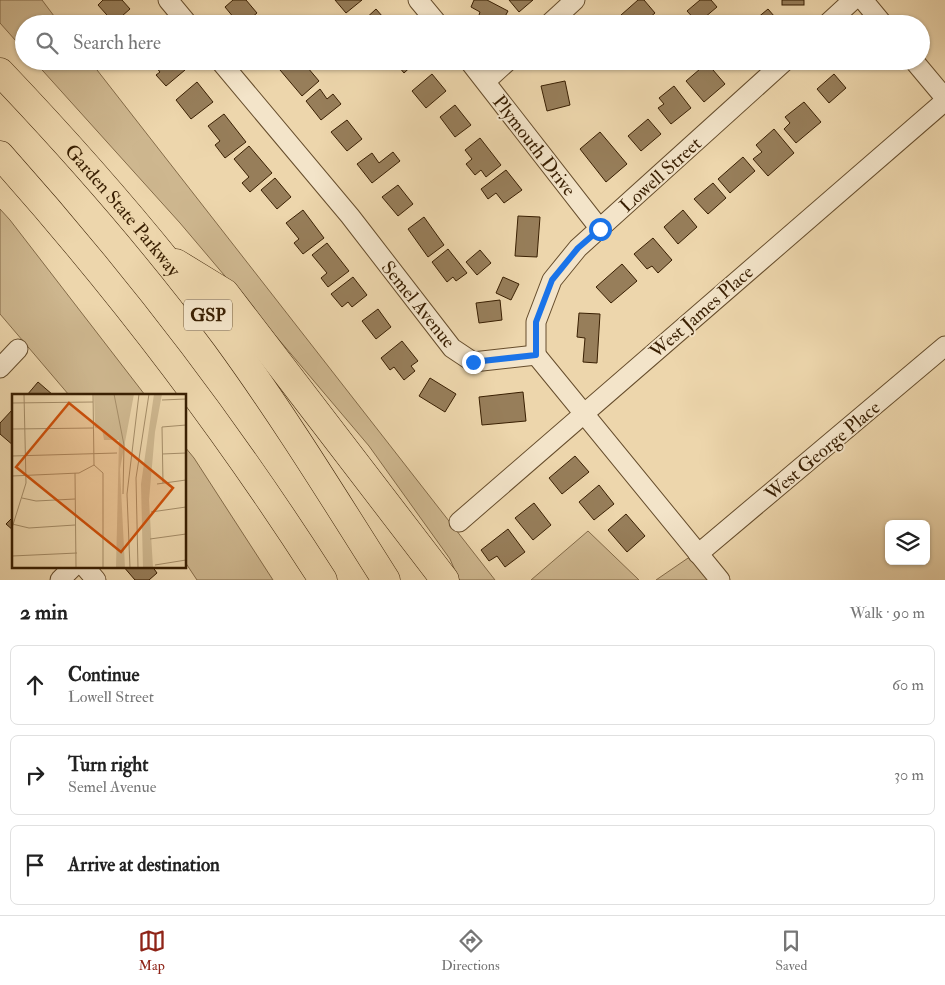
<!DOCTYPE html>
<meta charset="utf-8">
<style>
:root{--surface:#fff;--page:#f2f2f2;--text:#222;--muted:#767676;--line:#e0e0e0;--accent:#8f2418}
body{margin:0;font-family:"IM FELL Double Pica",serif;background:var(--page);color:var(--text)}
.controls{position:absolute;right:15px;bottom:15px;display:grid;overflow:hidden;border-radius:8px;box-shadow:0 1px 4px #0004}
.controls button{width:45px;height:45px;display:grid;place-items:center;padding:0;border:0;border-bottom:1px solid var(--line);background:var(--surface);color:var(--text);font:25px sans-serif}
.stop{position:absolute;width:15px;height:15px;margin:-11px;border:4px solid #1a73e8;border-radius:50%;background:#fff}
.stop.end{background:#1a73e8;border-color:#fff;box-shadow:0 1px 5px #0008}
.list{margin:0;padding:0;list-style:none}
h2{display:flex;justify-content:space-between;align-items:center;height:65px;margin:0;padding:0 20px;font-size:21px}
h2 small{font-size:16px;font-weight:400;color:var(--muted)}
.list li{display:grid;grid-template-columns:32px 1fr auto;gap:15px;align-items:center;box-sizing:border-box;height:80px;margin:0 10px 10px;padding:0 10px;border:1px solid var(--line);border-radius:8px}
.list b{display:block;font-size:19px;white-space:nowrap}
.list p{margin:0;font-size:16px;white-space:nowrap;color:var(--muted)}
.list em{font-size:16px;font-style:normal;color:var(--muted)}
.icon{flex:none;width:28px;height:28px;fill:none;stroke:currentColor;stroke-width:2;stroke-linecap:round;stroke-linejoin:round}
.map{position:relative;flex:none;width:945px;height:580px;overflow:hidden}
.search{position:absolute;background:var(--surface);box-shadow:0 1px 4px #0004;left:15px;right:15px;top:15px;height:55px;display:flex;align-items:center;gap:12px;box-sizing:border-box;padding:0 18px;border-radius:28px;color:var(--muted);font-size:19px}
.sheet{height:335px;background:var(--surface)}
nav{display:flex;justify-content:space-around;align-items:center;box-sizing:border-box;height:70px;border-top:1px solid var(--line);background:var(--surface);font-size:14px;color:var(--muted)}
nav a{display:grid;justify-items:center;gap:2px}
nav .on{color:var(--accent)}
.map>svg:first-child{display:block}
.green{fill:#ceb78f;stroke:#846b48}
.building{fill:#977e5a;stroke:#391f02}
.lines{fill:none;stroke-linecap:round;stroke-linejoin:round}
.minor-casing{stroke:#664d2c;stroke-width:21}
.motorway-casing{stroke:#391f02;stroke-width:29}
.minor{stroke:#f3e4c9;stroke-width:19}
.motorway{stroke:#edd6ac;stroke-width:28}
.route{stroke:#1a73e8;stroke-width:6}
.labels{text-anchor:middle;stroke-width:4;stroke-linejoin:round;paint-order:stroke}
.shield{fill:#f3e4c9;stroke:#715a3e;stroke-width:1}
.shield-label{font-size:18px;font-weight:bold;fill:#391f02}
.street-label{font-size:19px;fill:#391f02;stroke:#f3e4c9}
.inset-road{fill:none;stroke:#a58d68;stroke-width:1}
.view{fill:#ce500a;fill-opacity:0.15;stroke:#ce500a;stroke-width:2.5}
.inset-edge{fill:none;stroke:#391f02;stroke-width:2.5}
</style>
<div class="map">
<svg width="945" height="580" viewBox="0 0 945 580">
<rect width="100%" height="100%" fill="#edd6ac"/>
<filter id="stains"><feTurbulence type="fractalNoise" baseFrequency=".004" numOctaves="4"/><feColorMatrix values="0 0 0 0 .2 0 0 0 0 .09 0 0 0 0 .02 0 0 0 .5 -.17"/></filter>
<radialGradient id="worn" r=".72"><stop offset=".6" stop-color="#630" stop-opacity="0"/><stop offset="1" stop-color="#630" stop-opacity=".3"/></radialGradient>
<g class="green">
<polygon points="0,0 42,0 60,24 24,24 24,50 0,23"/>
<polygon points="34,61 90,61 495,580 459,580 450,559 369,446 180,223"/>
<polygon points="0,209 10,220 145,395 69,395 0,314"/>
<polygon points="185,447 194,458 273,580 197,580 185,562"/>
<polygon points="588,531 639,580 531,580"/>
<polygon points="691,556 712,580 656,580"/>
</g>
<g class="building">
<polygon points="103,0 122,0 130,9 114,23 98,5"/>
<polygon points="233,0 246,0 257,13 244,24 239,24 225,7"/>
<polygon points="335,0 362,0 346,13"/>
<polygon points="474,0 487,0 508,11 501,24 490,24 478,18 480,12 471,7"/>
<polygon points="509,0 533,0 519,12"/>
<polygon points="638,0 644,0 655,13 642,24 629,24 621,15"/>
<polygon points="700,0 711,0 717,7 698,23 687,11"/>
<rect x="782" y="0" width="22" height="5"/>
<polygon points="376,9 389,24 364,24 362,22"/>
<polygon points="768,9 781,24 750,24"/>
<polygon points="158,61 177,61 185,70 166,86 156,75 160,72 154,65"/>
<polygon points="290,61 302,61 319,81 302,96 280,70"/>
<polygon points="394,61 417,61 404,73"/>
<polygon points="728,61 743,61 734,69"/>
<polygon points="707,63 725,84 704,102 686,81"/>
<polygon points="432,74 446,91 426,108 412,91"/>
<polygon points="834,74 846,88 829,103 817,89"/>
<polygon points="565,81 570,105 547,111 541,86"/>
<polygon points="197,82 213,102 191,119 176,100"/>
<polygon points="674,86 691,108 671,124 658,108 664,104 659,98"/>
<polygon points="320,89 327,99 333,94 341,104 321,120 306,101"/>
<polygon points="804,102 821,122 796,143 784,129 790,123 785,117"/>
<polygon points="455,105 471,125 455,137 440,117"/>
<polygon points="224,114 246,142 225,158 215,145 220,141 208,126"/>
<polygon points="648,119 661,134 641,151 628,136"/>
<polygon points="347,120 362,139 347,151 331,132"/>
<polygon points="774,129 794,153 768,176 753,159 762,152 756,145"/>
<polygon points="600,132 627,164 606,182 580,149"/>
<polygon points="480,138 501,165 486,177 481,170 475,175 466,164 472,159 465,150"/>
<polygon points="249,146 272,173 250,192 242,183 249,177 234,159"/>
<polygon points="393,152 400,161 372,183 357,164 372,153 379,163"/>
<polygon points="743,157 755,171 730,193 718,179"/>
<polygon points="506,170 522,190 504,203 496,193 488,199 481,189"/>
<polygon points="275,178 291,197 277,209 261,190"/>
<polygon points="713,183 726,198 708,214 694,199"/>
<polygon points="398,185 413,204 398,216 382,197"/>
<polygon points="303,210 324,238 303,254 294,243 299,239 286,223"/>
<polygon points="683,210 697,227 678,244 664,227"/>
<polygon points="518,216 540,217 537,257 515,256"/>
<polygon points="424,217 444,245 428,257 408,229"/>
<polygon points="653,238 672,260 658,273 652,266 647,269 634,254"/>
<polygon points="327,243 349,271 328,287 321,278 327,273 312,255"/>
<polygon points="448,249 467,273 456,281 453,277 447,282 432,262"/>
<polygon points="480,250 491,263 477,275 466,262"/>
<polygon points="622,264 637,281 611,303 596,287"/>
<polygon points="353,277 367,295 352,307 348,302 342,307 331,294"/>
<polygon points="503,277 519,284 511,300 496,293"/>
<polygon points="500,300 502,320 479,323 476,303"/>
<polygon points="378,309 391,327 376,339 362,321"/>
<polygon points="579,313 600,314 597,363 583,362 585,338 577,337"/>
<polygon points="402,341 418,361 411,366 415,371 404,380 394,367 390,370 381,358"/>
<polygon points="430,378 456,394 445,412 419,396"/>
<polygon points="38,382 53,395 27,395"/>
<polygon points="523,392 526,421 482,425 479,397"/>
<polygon points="13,409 14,410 14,446 0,434 0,423"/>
<polygon points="575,456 589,472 562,494 549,478"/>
<polygon points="599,485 614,504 594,520 579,502"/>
<polygon points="534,503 551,525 533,540 515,518"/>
<polygon points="626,514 645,536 627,552 608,530"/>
<polygon points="14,516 14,531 6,524"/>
<polygon points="508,529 525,552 505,567 497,556 489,561 481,550"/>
<polygon points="123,566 152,566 157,573 149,580 135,580"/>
</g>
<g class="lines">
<defs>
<g id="minor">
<polyline points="168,0 188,24"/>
<polyline points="418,0 438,24"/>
<polyline points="863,0 883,24"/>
<polyline points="549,24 575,0"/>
<polyline points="827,24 853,0"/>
<polyline points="220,61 350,216 452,348 473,362 536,355"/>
<polyline points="469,61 600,229"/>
<polyline points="914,61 945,98"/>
<polyline points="486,81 508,61"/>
<polyline points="536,355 536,322 552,280 578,248 785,61"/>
<polyline points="536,355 720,580"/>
<polyline points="0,368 18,349"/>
<polyline points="459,522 945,101"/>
<polyline points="698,554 945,346"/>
<polyline points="84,566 96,580"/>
<polyline points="60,580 74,566"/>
</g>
<g id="motorway">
<path id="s1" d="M 0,72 C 80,156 157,244 226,337 C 283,415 334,498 386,580"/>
<path d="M 0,155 C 119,288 227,430 323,580"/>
<polyline points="176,263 225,293 445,580"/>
</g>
</defs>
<use href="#minor" class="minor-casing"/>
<use href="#motorway" class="motorway-casing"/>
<use href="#minor" class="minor"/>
<use href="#motorway" class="motorway"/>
</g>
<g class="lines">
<polyline class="route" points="473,362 536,355 536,322 552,280 578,248 600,229"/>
</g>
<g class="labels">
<rect class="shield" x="184" y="299.5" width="48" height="31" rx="4"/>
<g class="shield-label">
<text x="208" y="321">GSP</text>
</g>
<g class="street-label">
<text transform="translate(535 145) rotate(52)" y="7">Plymouth Drive</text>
<text transform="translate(660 174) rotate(-42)" y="7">Lowell Street</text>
<text dy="7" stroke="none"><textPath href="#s1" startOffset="185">Garden State Parkway</textPath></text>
<text transform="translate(419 304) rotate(51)" y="7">Semel Avenue</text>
<text transform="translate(701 311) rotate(-41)" y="7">West James Place</text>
<text transform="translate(822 450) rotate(-40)" y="7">West George Place</text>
</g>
</g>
<g transform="translate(12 394)">
<rect width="174" height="174" fill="#edd6ac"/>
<path d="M 82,0 L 122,0 L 108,75 L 113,174 L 104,174 L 107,46 L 92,46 L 90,35 L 83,34 ZM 142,0 L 150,0 L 143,38 L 137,106 L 141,174 L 131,174 L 129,90 Z" fill="#ceb78f"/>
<path class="inset-road" d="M 81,0 L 82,71M 102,0 L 112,51 L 111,100M 150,6 L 174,5M 0,9 L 81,8M 0,35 L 82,34M 150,60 L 174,59M 0,62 L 105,59M 82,71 L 91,79 L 91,174M 63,79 L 64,174M 0,82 L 67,79 L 82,71M 151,89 L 150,33 L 174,31M 145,90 L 174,86M 10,104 L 24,107 L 63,105M 139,118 L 174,113M 0,130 L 17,134 L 63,131M 0,134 L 14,89 L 12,0M 138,145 L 174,140M 0,162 L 65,159M 143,171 L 174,166M 118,174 L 115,100 L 127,0M 126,174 L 124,84 L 137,0"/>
<path class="view" d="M 57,9 L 161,94 L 109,158 L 4,73 Z"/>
<rect width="174" height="174" class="inset-edge"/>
</g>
<rect width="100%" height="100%" filter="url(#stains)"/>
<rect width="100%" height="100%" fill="url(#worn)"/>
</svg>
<div class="controls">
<button><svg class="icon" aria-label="layers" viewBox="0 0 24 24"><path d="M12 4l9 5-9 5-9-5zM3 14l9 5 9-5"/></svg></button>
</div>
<div class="stop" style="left:600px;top:229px"></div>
<div class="stop end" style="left:473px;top:362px"></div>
<div class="search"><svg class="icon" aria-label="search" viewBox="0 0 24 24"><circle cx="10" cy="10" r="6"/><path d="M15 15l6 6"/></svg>Search here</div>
</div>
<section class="sheet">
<h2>2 min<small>Walk · 90 m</small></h2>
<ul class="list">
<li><svg class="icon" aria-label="ahead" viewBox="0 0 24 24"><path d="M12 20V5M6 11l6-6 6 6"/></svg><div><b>Continue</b><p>Lowell Street</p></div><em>60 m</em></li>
<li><svg class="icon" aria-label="right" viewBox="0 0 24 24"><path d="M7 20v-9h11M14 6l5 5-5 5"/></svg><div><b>Turn right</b><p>Semel Avenue</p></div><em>30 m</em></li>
<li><svg class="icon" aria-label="arrive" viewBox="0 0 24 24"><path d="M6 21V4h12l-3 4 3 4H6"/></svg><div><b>Arrive at destination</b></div></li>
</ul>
</section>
<nav>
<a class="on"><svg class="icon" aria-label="map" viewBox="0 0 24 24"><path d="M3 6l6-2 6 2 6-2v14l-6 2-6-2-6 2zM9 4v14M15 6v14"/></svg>Map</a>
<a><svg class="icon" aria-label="directions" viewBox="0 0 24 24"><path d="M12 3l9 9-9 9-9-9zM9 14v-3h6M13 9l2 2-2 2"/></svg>Directions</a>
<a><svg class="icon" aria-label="saved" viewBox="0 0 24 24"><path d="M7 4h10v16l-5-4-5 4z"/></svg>Saved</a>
</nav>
